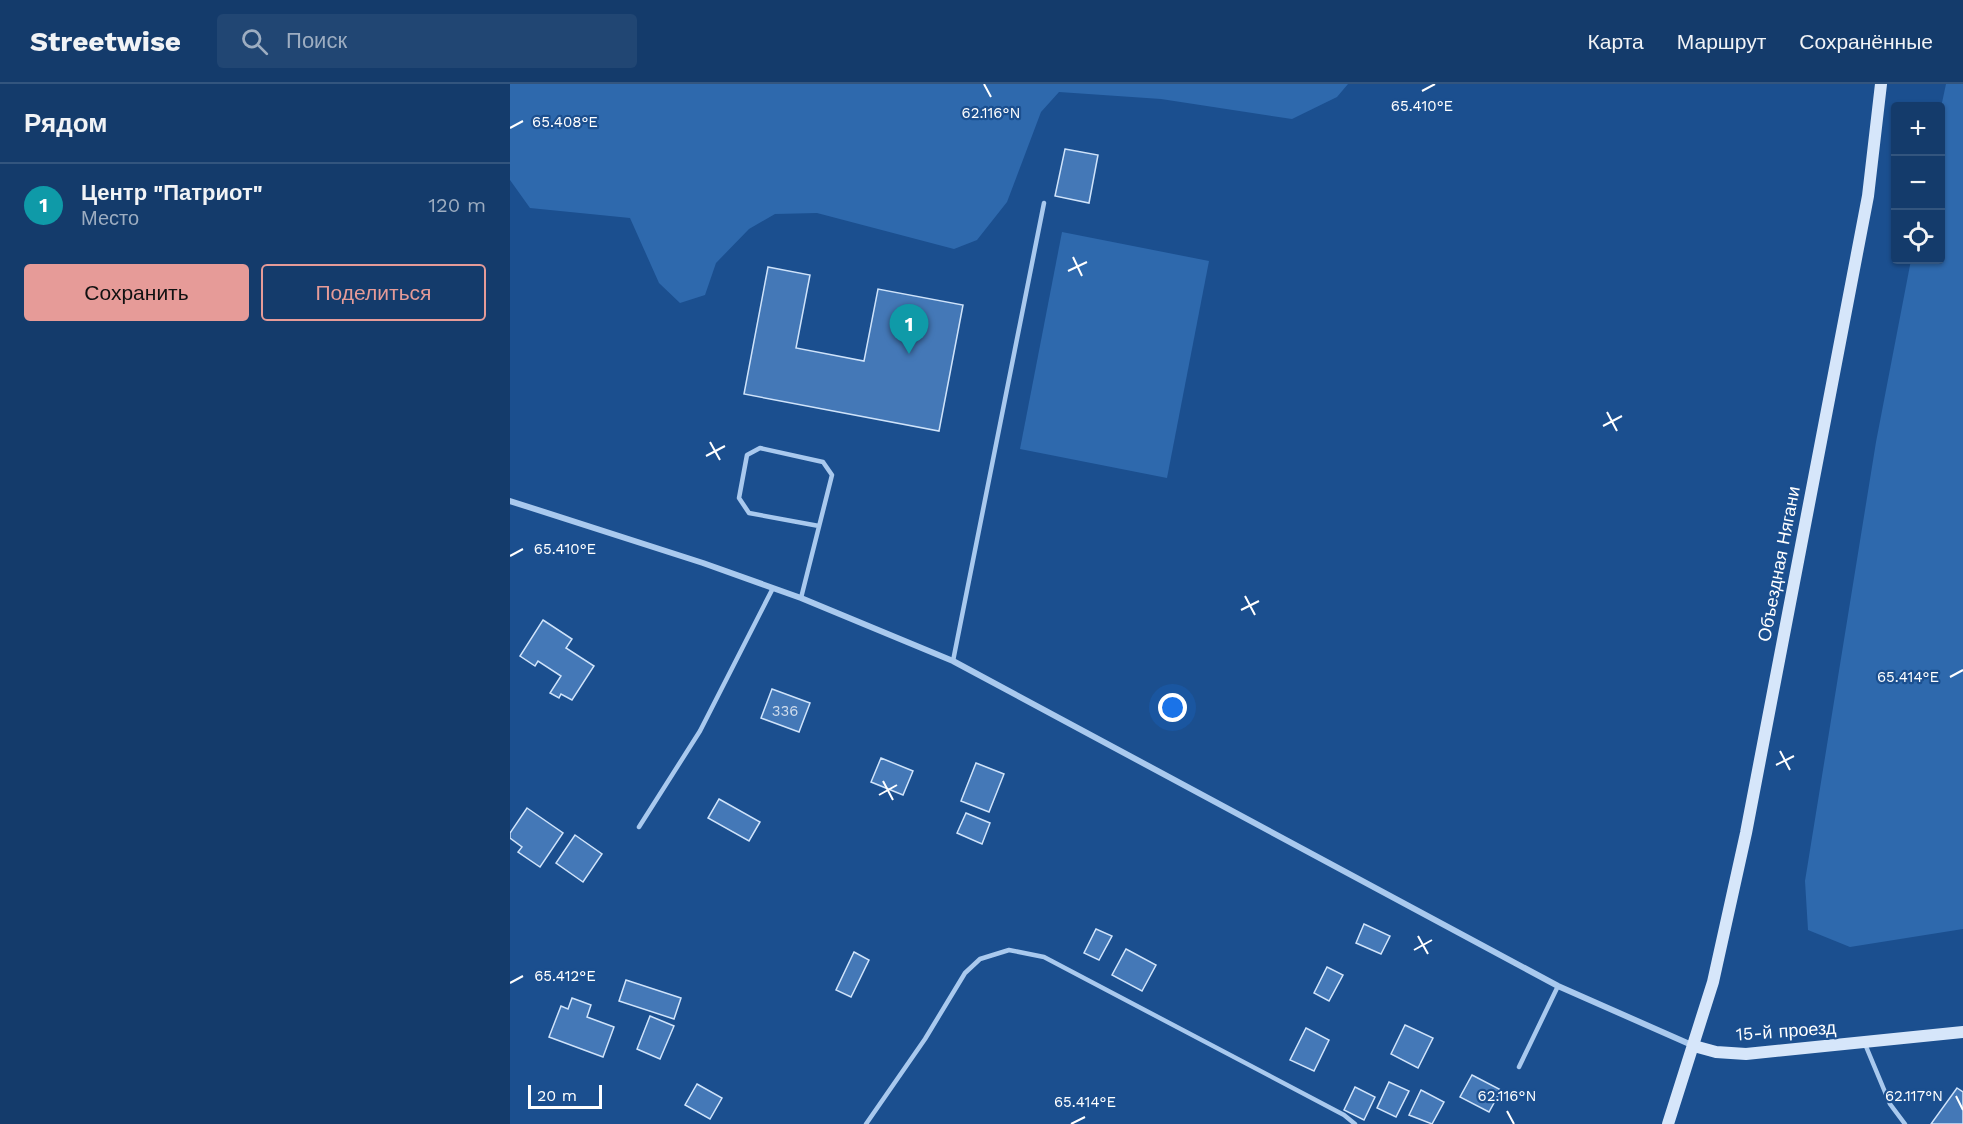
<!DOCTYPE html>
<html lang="ru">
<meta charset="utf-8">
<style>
:root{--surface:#143b6b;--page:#214673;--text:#f1f3f6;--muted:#9dadc1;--line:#33557e;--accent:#e69b98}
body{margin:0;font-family:"Work Sans",sans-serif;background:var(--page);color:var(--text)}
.controls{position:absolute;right:18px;top:18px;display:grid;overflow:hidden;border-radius:6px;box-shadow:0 2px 4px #0004}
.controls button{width:54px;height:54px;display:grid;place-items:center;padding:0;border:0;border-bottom:2px solid var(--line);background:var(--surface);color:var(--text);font:30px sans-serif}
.scale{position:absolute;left:18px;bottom:15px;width:74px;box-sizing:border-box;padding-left:6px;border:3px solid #fff;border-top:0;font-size:16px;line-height:21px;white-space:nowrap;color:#fff;-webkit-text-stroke:4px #1b4f8f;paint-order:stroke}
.you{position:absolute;left:663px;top:624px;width:21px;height:21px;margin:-15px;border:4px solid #fff;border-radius:50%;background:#1a73e8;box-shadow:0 0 0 9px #1a73e833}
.badge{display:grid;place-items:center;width:39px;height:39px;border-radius:50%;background:var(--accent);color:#fff;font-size:20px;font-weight:700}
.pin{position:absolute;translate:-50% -50px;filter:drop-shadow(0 2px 3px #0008)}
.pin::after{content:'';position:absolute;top:32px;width:21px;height:18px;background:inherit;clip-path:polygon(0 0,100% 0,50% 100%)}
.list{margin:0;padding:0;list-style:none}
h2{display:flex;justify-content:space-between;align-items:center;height:78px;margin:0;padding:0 24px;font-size:26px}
h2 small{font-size:20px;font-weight:400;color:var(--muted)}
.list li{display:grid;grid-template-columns:39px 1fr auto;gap:18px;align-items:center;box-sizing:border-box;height:84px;padding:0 24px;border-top:2px solid var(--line)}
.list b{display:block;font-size:22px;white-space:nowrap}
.list p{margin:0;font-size:20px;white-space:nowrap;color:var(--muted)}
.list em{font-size:20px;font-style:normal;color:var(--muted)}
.actions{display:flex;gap:12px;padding:18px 24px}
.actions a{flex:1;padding:14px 0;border:2px solid var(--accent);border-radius:6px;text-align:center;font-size:21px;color:var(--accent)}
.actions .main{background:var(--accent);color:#111}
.icon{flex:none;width:33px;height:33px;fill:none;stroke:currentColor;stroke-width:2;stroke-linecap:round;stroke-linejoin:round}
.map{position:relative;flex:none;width:1453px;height:1040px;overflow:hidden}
header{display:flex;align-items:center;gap:36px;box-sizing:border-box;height:84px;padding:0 30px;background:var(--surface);border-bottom:2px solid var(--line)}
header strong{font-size:28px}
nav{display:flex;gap:33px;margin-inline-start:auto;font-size:21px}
.search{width:420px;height:54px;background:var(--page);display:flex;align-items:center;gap:15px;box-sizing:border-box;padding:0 21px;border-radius:6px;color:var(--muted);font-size:22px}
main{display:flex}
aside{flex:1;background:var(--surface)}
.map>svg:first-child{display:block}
.green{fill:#2e69ad}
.building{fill:#4478b7;stroke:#cfe3fa;stroke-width:1.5}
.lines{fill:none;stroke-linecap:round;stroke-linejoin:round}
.lane{stroke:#a9c9ee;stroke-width:4.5}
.street{stroke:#a9c9ee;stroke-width:6}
.secondary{stroke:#d6e6fa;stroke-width:12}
.ticks{fill:none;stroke:#fff;stroke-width:2}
.labels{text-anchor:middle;stroke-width:4.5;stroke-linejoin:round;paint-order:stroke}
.number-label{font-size:15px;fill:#d0dded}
.street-label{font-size:18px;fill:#fff;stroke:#1b4f8f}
.ticks-label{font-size:15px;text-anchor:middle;fill:#fff;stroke:#1b4f8f;stroke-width:4.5;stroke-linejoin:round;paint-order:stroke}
</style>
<header>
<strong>Streetwise</strong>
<div class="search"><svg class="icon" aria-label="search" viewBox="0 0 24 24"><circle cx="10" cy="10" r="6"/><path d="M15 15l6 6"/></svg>Поиск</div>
<nav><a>Карта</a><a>Маршрут</a><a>Сохранённые</a></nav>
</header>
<main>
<aside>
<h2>Рядом<small></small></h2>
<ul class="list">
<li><span class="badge" style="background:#0f9aa8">1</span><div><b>Центр &quot;Патриот&quot;</b><p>Место</p></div><em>120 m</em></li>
</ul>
<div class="actions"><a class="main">Сохранить</a><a>Поделиться</a></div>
</aside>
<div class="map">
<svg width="1453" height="1040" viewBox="0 0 1453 1040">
<rect width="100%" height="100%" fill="#1b4f8f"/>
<g class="green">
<polygon points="0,0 838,0 827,13 782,35 651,15 549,8 531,28 497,118 467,156 444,165 307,129 265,130 239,145 206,179 195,211 170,219 149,199 120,134 20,124 0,96"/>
<polygon points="1436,0 1453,0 1453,845 1340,863 1298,846 1295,797 1366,358 1401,176 1430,176 1430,28"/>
<polygon points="552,148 699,177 657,394 510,365"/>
</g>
<g class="building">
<polygon points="555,65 588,71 579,119 545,112"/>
<polygon points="258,183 300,191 286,264 354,277 368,205 453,221 429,347 234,310"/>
<polygon points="33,536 62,555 56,564 84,582 62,616 51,610 49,614 40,609 51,592 28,577 25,582 10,572"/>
<polygon points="262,605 300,619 289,648 251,634"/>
<polygon points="371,674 403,687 393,711 361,698"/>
<polygon points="466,679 494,690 479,728 451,717"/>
<polygon points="209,715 250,738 239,757 198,734"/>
<polygon points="17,724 53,749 30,783 8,768 12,763 0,754 0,749"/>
<polygon points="456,729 480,739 472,760 447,749"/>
<polygon points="65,751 92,770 73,798 46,779"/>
<polygon points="854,840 880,852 871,870 846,859"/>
<polygon points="586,845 602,852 589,876 574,869"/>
<polygon points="616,865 646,881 632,907 602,891"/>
<polygon points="344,868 359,876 341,913 326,906"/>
<polygon points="817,883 833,891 819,917 804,909"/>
<polygon points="116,896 171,914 164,935 109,917"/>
<polygon points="62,914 81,921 77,933 104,943 93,973 39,953 51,922 58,925"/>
<polygon points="140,932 164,942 150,975 127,965"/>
<polygon points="895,941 923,954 908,984 881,970"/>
<polygon points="796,944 819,956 804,987 780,976"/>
<polygon points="962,991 991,1006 979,1028 950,1013"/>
<polygon points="879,998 899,1007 886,1033 867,1024"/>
<polygon points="187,1000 212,1014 200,1035 175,1021"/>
<polygon points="845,1003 865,1013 854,1036 834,1026"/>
<polygon points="1447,1004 1453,1008 1453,1040 1421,1040"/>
<polygon points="911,1006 934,1018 922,1040 899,1031"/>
</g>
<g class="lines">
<g class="lane">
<polyline points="291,514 322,391 313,378 250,364 237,371 229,414 239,429 309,442"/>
<polyline points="443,577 534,119"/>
<polyline points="129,743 190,647 263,504"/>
<polyline points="1355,960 1380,1020 1395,1040"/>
<polyline points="1009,983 1048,902"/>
<polyline points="356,1040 415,955 455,889 470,875 499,866 534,873 834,1031 845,1040"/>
</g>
<polyline class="street" points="0,417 193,479 291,514 443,577 1048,902 1184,962"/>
<g class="secondary">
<polyline points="1184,962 1206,968 1236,970 1453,948"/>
<polyline points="1158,1040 1203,898 1236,749 1358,112 1371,0"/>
</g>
</g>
<path class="ticks" d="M 474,0 L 481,13M 912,7 L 925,0M 0,44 L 13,37M 563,173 L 572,192M 558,187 L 577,178M 1097,328 L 1107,347M 1093,342 L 1112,332M 200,358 L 210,376M 196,372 L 215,362M 0,472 L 13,465M 735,512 L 745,531M 731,526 L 749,517M 1440,593 L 1453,586M 1270,667 L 1280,686M 1266,681 L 1284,672M 373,697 L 383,716M 369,711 L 387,701M 908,852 L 918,870M 904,866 L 922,856M 0,899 L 13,892M 1446,1012 L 1453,1026M 997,1027 L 1004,1040M 561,1040 L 575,1033"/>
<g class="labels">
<g class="number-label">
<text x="275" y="632">336</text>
</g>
<g class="street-label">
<text transform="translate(1269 480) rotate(-79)" y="6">Объездная Нягани</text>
<text transform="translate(1276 947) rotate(-4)" y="6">15-й проезд</text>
</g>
</g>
<g class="ticks-label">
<text x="912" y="27">65.410°E</text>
<text x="481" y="34">62.116°N</text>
<text x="55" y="43">65.408°E</text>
<text x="55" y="470">65.410°E</text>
<text x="1398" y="598">65.414°E</text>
<text x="55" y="897">65.412°E</text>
<text x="997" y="1017">62.116°N</text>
<text x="1404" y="1017">62.117°N</text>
<text x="575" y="1023">65.414°E</text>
</g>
</svg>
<div class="controls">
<button>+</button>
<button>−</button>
<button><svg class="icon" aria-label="locate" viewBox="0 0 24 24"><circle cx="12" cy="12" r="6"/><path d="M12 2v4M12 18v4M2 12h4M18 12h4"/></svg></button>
</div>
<div class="scale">20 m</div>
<div class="you"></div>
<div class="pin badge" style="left:399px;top:270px;background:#0f9aa8">1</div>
</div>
</main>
